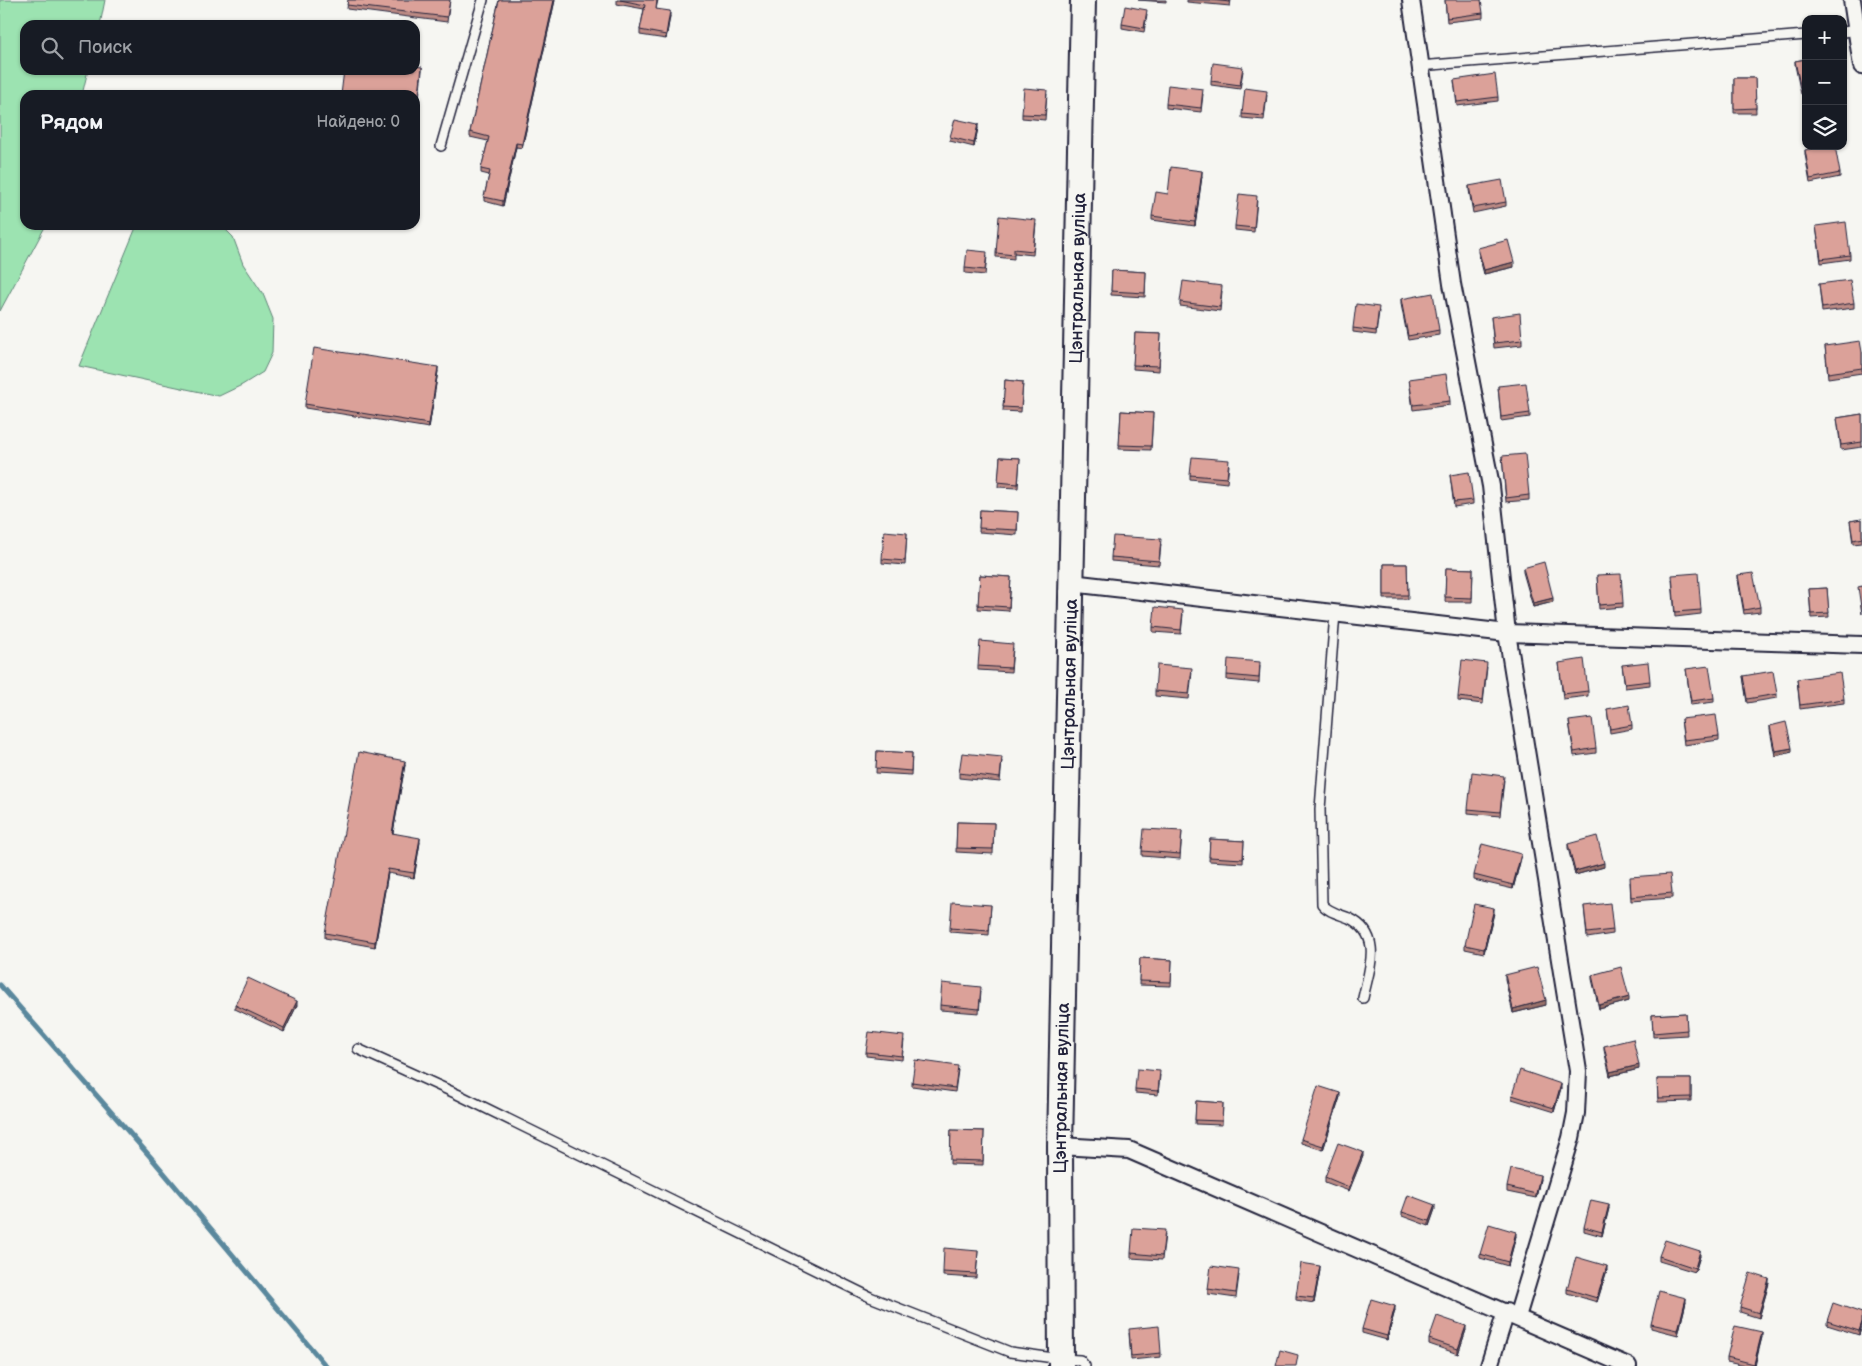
<!DOCTYPE html>
<html lang="ru">
<meta charset="utf-8">
<style>
:root{--surface:#171b24;--page:#20242c;--text:#f1f3f6;--muted:#9ea1a6;--line:#363941}
body{margin:0;font-family:"Balsamiq Sans",sans-serif;background:var(--page);color:var(--text)}
.controls{position:absolute;right:15px;top:15px;display:grid;overflow:hidden;border-radius:10px;box-shadow:0 1px 4px #0004}
.controls button{width:45px;height:45px;display:grid;place-items:center;padding:0;border:0;border-bottom:1px solid var(--line);background:var(--surface);color:var(--text);font:25px sans-serif}
.list{margin:0;padding:0;list-style:none}
h2{display:flex;justify-content:space-between;align-items:center;height:65px;margin:0;padding:0 20px;font-size:21px}
h2 small{font-size:16px;font-weight:400;color:var(--muted)}
.icon{flex:none;width:28px;height:28px;fill:none;stroke:currentColor;stroke-width:2;stroke-linecap:round;stroke-linejoin:round}
.map{position:relative;flex:none;width:1862px;height:1366px;overflow:hidden}
.search{position:absolute;background:var(--surface);box-shadow:0 1px 4px #0004;left:20px;top:20px;width:400px;height:55px;display:flex;align-items:center;gap:12px;box-sizing:border-box;padding:0 18px;border-radius:15px;color:var(--muted);font-size:19px}
.panel{position:absolute;background:var(--surface);box-shadow:0 1px 4px #0004;left:20px;top:90px;width:400px;height:140px;border-radius:15px}
.map>svg:first-child{display:block}
.green{fill:#9ce3b1;stroke:#5f8276}
.lines{fill:none;stroke-linecap:round;stroke-linejoin:round}
.stream{stroke:#5a889d;stroke-width:5}
.lane-casing{stroke:#22223b;stroke-width:12}
.street-casing{stroke:#22223b;stroke-width:20}
.secondary-casing{stroke:#22223b;stroke-width:28}
.lane{stroke:#f6f6f2;stroke-width:9}
.street{stroke:#f6f6f2;stroke-width:16}
.secondary{stroke:#f6f6f2;stroke-width:24}
.wall{fill:#bc8a84;stroke:#22223b}
.shaded-wall{fill:#99716b;stroke:#22223b}
.building{fill:#dba199;stroke:#22223b}
.labels{text-anchor:middle;stroke-width:4;stroke-linejoin:round;paint-order:stroke}
.street-label{font-size:18px;fill:#22223b;stroke:#f6f6f2}
</style>
<div class="map">
<svg width="1862" height="1366" viewBox="0 0 1862 1366">
<rect width="100%" height="100%" fill="#f6f6f2"/>
<filter id="ink" filterUnits="userSpaceOnUse"><feTurbulence type="fractalNoise" baseFrequency=".02" numOctaves="2"/><feDisplacementMap in="SourceGraphic" scale="10" xChannelSelector="R" yChannelSelector="G"/><feConvolveMatrix kernelMatrix="1 2 1 2 8 2 1 2 1" color-interpolation-filters="sRGB"/></filter>
<g filter="url(#ink)">
<g class="green">
<polygon points="0,0 105,0 100,25 25,25 25,70 88,70 82,95 25,95 25,225 46,225 0,311"/>
<polygon points="137,225 221,225 233,237 243,264 263,294 273,319 272,353 263,372 242,385 219,396 79,366"/>
</g>
<g class="lines">
<polyline class="stream" points="0,985 154,1161 326,1366"/>
<defs>
<g id="lane">
<polyline points="1843,32 1857,30"/>
<polyline points="1419,66 1806,35"/>
<polyline points="441,146 483,0"/>
<path d="M 1335,613 L 1320,809 L 1322,904 C 1328,912 1339,914 1349,918 C 1384,935 1369,969 1363,998"/>
<polyline points="358,1049 457,1094 870,1297 1010,1352 1061,1359 1080,1360 1085,1366"/>
</g>
<g id="street">
<polyline points="1411,0 1452,284 1491,486 1507,633 1578,1071 1576,1113 1571,1138 1517,1317"/>
<polyline points="1852,0 1862,66"/>
<polyline points="1071,583 1507,633 1862,645"/>
<polyline points="1060,1146 1129,1150 1628,1366"/>
<polyline points="1489,1366 1506,1312"/>
</g>
<g id="secondary">
<path id="s1" d="M 1061,1366 L 1060,1146 L 1083,0"/>
</g>
</defs>
<use href="#lane" class="lane-casing"/>
<use href="#street" class="street-casing"/>
<use href="#secondary" class="secondary-casing"/>
<use href="#lane" class="lane"/>
<use href="#street" class="street"/>
<use href="#secondary" class="secondary"/>
</g>
<g class="wall">
<polygon points="348,0 450,0 447,22 347,9"/>
<polygon points="499,0 555,0 522,148 516,147 503,206 484,201 484,197 489,175 481,173 481,169 488,141 470,137 470,132"/>
<polygon points="617,0 658,0 656,9 670,16 666,39 640,35 640,30 644,9 617,4"/>
<polygon points="1138,0 1166,0 1166,2"/>
<polygon points="1187,0 1231,0 1230,6 1187,2"/>
<polygon points="1445,0 1483,13 1483,18 1447,22"/>
<polygon points="1147,14 1144,32 1122,28 1122,24"/>
<polygon points="1806,59 1806,93 1801,94 1795,65 1795,61"/>
<polygon points="1243,71 1240,89 1211,85 1211,81"/>
<polygon points="1734,78 1755,78 1756,113 1734,113"/>
<polygon points="1454,80 1498,97 1498,101 1457,106"/>
<polygon points="1047,94 1045,120 1022,118 1022,114"/>
<polygon points="1203,94 1201,112 1166,108 1166,104"/>
<polygon points="1267,95 1264,120 1242,118 1242,114"/>
<polygon points="978,128 974,147 950,141 950,137"/>
<polygon points="1805,150 1840,173 1840,177 1810,183 1805,154"/>
<polygon points="1202,176 1195,226 1152,220 1152,216"/>
<polygon points="1469,186 1506,202 1506,206 1473,213 1469,190"/>
<polygon points="1257,200 1254,232 1235,230 1235,226"/>
<polygon points="1036,224 1033,255 1014,253 1014,259 996,257 996,253"/>
<polygon points="1816,226 1850,255 1850,259 1821,263"/>
<polygon points="1478,248 1514,267 1484,274 1478,252"/>
<polygon points="987,256 985,275 965,273 965,268"/>
<polygon points="1112,270 1146,272 1145,297 1111,295"/>
<polygon points="1819,284 1854,303 1854,308 1822,312"/>
<polygon points="1222,291 1220,311 1180,306 1180,302"/>
<polygon points="1401,299 1439,330 1439,335 1408,340 1401,304"/>
<polygon points="1379,311 1376,335 1353,332 1353,328"/>
<polygon points="1491,317 1522,340 1522,345 1494,348"/>
<polygon points="1135,333 1161,334 1159,371 1133,369"/>
<polygon points="1825,346 1862,352 1862,373 1828,378"/>
<polygon points="438,371 429,428 305,408 305,404"/>
<polygon points="1409,379 1450,401 1450,405 1413,410"/>
<polygon points="1005,380 1023,382 1021,412 1003,411"/>
<polygon points="1498,386 1530,413 1530,417 1501,421"/>
<polygon points="1121,411 1153,413 1151,450 1119,449"/>
<polygon points="1862,414 1862,447 1841,450 1837,418"/>
<polygon points="1502,456 1529,495 1529,500 1506,502"/>
<polygon points="1000,457 1020,458 1018,488 998,487"/>
<polygon points="1229,465 1227,483 1190,479 1190,475"/>
<polygon points="1450,475 1473,500 1473,504 1454,507"/>
<polygon points="980,510 1018,512 1017,535 979,532"/>
<polygon points="1862,519 1862,543 1853,544 1850,521"/>
<polygon points="907,533 905,565 882,563 882,559"/>
<polygon points="1161,544 1159,565 1111,561 1111,557"/>
<polygon points="1384,564 1407,564 1408,599 1384,599"/>
<polygon points="1446,568 1473,569 1472,602 1445,602"/>
<polygon points="1523,568 1553,602 1533,607 1523,572"/>
<polygon points="980,575 1011,577 1009,611 978,609"/>
<polygon points="1597,575 1623,603 1623,607 1599,609"/>
<polygon points="1738,575 1760,607 1760,612 1744,614 1738,580"/>
<polygon points="1672,579 1701,610 1701,614 1675,617"/>
<polygon points="1827,588 1829,617 1811,618 1809,589"/>
<polygon points="1183,614 1181,634 1153,632 1153,627"/>
<polygon points="1013,648 1011,672 978,670 978,666"/>
<polygon points="1559,663 1588,691 1588,696 1563,699"/>
<polygon points="1622,665 1650,681 1650,685 1625,688"/>
<polygon points="1260,666 1259,683 1227,680 1227,675"/>
<polygon points="1487,667 1483,704 1458,701 1458,697"/>
<polygon points="1686,669 1714,698 1714,702 1691,705"/>
<polygon points="1192,672 1189,699 1155,696 1155,691"/>
<polygon points="1743,676 1777,694 1777,698 1747,703"/>
<polygon points="1797,679 1844,699 1844,703 1800,709"/>
<polygon points="1607,709 1632,725 1632,729 1610,733"/>
<polygon points="1681,719 1719,736 1719,740 1684,745"/>
<polygon points="1569,721 1596,748 1596,753 1574,756"/>
<polygon points="1770,726 1792,752 1775,756 1770,730"/>
<polygon points="877,751 912,753 911,775 876,773"/>
<polygon points="1002,761 1000,782 959,778 959,773"/>
<polygon points="405,765 393,833 420,842 414,878 388,873 375,947 325,938 325,933"/>
<polygon points="1504,780 1500,816 1468,813 1468,809"/>
<polygon points="957,822 994,823 993,854 956,852"/>
<polygon points="1182,831 1180,859 1142,856 1142,851"/>
<polygon points="1210,839 1244,841 1243,863 1209,861"/>
<polygon points="1568,844 1604,867 1575,875 1568,848"/>
<polygon points="1521,858 1513,889 1474,880 1474,875"/>
<polygon points="1630,882 1672,893 1672,898 1631,901"/>
<polygon points="991,905 989,935 950,932 950,928"/>
<polygon points="1584,906 1613,930 1613,934 1587,938"/>
<polygon points="1494,913 1484,953 1465,949 1465,945"/>
<polygon points="1140,958 1172,960 1171,986 1139,985"/>
<polygon points="1505,975 1546,1005 1513,1013 1505,979"/>
<polygon points="1592,975 1629,1001 1599,1009 1592,979"/>
<polygon points="981,991 979,1013 940,1010 940,1005"/>
<polygon points="235,1005 297,1005 284,1032 235,1009"/>
<polygon points="1686,1013 1687,1035 1653,1037 1652,1015"/>
<polygon points="904,1040 902,1060 866,1056 866,1052"/>
<polygon points="1604,1046 1639,1069 1610,1076 1604,1050"/>
<polygon points="958,1070 955,1092 912,1086 912,1082"/>
<polygon points="1160,1075 1158,1095 1135,1093 1135,1089"/>
<polygon points="1657,1079 1691,1079 1691,1101 1658,1102"/>
<polygon points="1561,1088 1554,1112 1512,1099 1512,1095"/>
<polygon points="1340,1097 1323,1150 1301,1143 1301,1139"/>
<polygon points="1196,1101 1223,1103 1222,1125 1195,1124"/>
<polygon points="951,1130 984,1131 983,1165 950,1164"/>
<polygon points="1363,1156 1349,1191 1325,1182 1325,1177"/>
<polygon points="1540,1179 1536,1198 1507,1192 1507,1187"/>
<polygon points="1609,1208 1602,1236 1584,1231 1584,1227"/>
<polygon points="1435,1209 1429,1226 1402,1216 1402,1212"/>
<polygon points="1165,1234 1162,1260 1131,1258 1131,1253"/>
<polygon points="1516,1236 1508,1266 1480,1258 1480,1254"/>
<polygon points="978,1251 976,1278 943,1276 943,1272"/>
<polygon points="1659,1256 1700,1256 1695,1272 1659,1261"/>
<polygon points="1320,1270 1314,1303 1296,1300 1296,1296"/>
<polygon points="1607,1270 1597,1302 1567,1293 1567,1289"/>
<polygon points="1239,1275 1236,1298 1208,1294 1208,1289"/>
<polygon points="1769,1283 1759,1318 1740,1312 1740,1307"/>
<polygon points="1686,1302 1678,1335 1651,1328 1651,1324"/>
<polygon points="1395,1310 1387,1340 1362,1333 1362,1329"/>
<polygon points="1862,1313 1862,1326 1859,1335 1827,1325 1827,1321"/>
<polygon points="1466,1330 1458,1354 1429,1344 1429,1339"/>
<polygon points="1129,1333 1161,1353 1161,1357 1131,1360"/>
<polygon points="1762,1337 1755,1366 1745,1366 1727,1362 1727,1357"/>
</g>
<g class="shaded-wall">
<polygon points="554,0 555,0 522,148 522,144"/>
<polygon points="670,11 670,16 666,39 666,35"/>
<polygon points="422,67 422,71 416,125 416,121"/>
<polygon points="978,124 978,128 974,147 974,143"/>
<polygon points="516,143 516,147 503,206 503,201"/>
<polygon points="1202,171 1202,176 1195,226 1195,222"/>
<polygon points="1514,262 1514,267 1484,274 1484,270"/>
<polygon points="438,367 438,371 429,428 429,424"/>
<polygon points="1553,598 1553,602 1533,607 1533,603"/>
<polygon points="1792,748 1792,752 1775,756 1775,751"/>
<polygon points="405,761 405,765 392,837 392,833"/>
<polygon points="420,838 420,842 414,878 414,873"/>
<polygon points="1521,854 1521,858 1513,889 1513,885"/>
<polygon points="1604,863 1604,867 1575,875 1575,871"/>
<polygon points="388,869 388,873 375,947 375,942"/>
<polygon points="1494,908 1494,913 1484,953 1484,949"/>
<polygon points="1629,997 1629,1001 1599,1009 1599,1005"/>
<polygon points="1546,1000 1546,1005 1513,1013 1513,1009"/>
<polygon points="297,1001 297,1005 284,1032 284,1028"/>
<polygon points="1639,1065 1639,1069 1610,1076 1610,1072"/>
<polygon points="1561,1084 1561,1088 1554,1112 1554,1108"/>
<polygon points="1340,1093 1340,1097 1323,1150 1323,1146"/>
<polygon points="1363,1152 1363,1156 1349,1191 1349,1187"/>
<polygon points="1540,1175 1540,1179 1536,1198 1536,1194"/>
<polygon points="1609,1204 1609,1208 1602,1236 1602,1232"/>
<polygon points="1435,1205 1435,1209 1429,1226 1429,1221"/>
<polygon points="1516,1232 1516,1236 1508,1266 1508,1262"/>
<polygon points="1700,1251 1700,1256 1695,1272 1695,1268"/>
<polygon points="1320,1266 1320,1270 1314,1303 1314,1298"/>
<polygon points="1607,1266 1607,1270 1597,1302 1597,1298"/>
<polygon points="1769,1279 1769,1283 1759,1318 1759,1313"/>
<polygon points="1686,1298 1686,1302 1678,1335 1678,1330"/>
<polygon points="1395,1306 1395,1310 1387,1340 1387,1336"/>
<polygon points="1862,1322 1862,1326 1859,1335 1859,1331"/>
<polygon points="1466,1326 1466,1330 1458,1354 1458,1349"/>
<polygon points="1762,1332 1762,1337 1754,1366 1754,1364"/>
</g>
<g class="building">
<polygon points="348,0 450,0 447,17 347,5"/>
<polygon points="499,0 554,0 522,144 516,143 503,201 484,197 490,171 481,169 489,137 470,132"/>
<polygon points="620,0 657,0 656,9 670,11 666,35 640,30 645,5"/>
<polygon points="1211,0 1230,0 1230,2"/>
<polygon points="1445,0 1481,0 1483,13 1447,18"/>
<polygon points="1125,6 1147,10 1144,28 1122,24"/>
<polygon points="1806,59 1806,89 1801,90 1795,61"/>
<polygon points="1213,63 1243,67 1240,85 1211,81"/>
<polygon points="415,66 422,67 416,121 415,121 415,95 341,95 344,70 415,70"/>
<polygon points="1495,74 1498,97 1457,102 1454,80"/>
<polygon points="1734,78 1755,78 1756,108 1734,109"/>
<polygon points="1168,85 1203,89 1201,108 1166,104"/>
<polygon points="1024,88 1047,90 1045,115 1022,114"/>
<polygon points="1245,88 1267,91 1264,116 1242,114"/>
<polygon points="955,119 978,124 974,143 950,137"/>
<polygon points="1824,146 1835,146 1840,173 1810,179 1805,150"/>
<polygon points="1171,167 1202,171 1195,222 1152,216 1156,192 1168,194"/>
<polygon points="1502,180 1506,202 1473,208 1469,186"/>
<polygon points="1239,194 1257,196 1254,228 1235,226"/>
<polygon points="999,216 1036,220 1033,251 1014,249 1014,255 996,253"/>
<polygon points="1846,222 1850,255 1821,259 1816,226"/>
<polygon points="1508,240 1514,262 1484,270 1478,248"/>
<polygon points="967,250 987,252 985,270 965,268"/>
<polygon points="1112,270 1146,272 1145,293 1111,291"/>
<polygon points="1850,280 1854,303 1822,308 1819,284"/>
<polygon points="1183,281 1222,286 1220,307 1180,302"/>
<polygon points="1433,293 1439,330 1408,336 1401,299"/>
<polygon points="1356,304 1379,307 1376,331 1353,328"/>
<polygon points="1520,313 1522,340 1494,343 1491,317"/>
<polygon points="1135,333 1161,334 1159,366 1133,365"/>
<polygon points="1860,341 1862,352 1862,368 1828,373 1825,346"/>
<polygon points="314,348 438,367 429,424 305,404"/>
<polygon points="1446,374 1450,401 1413,405 1409,379"/>
<polygon points="1005,380 1023,382 1021,408 1003,407"/>
<polygon points="1526,383 1530,413 1501,417 1498,386"/>
<polygon points="1121,411 1153,413 1151,446 1119,445"/>
<polygon points="1862,414 1862,442 1841,445 1837,418"/>
<polygon points="1525,454 1529,495 1506,498 1502,456"/>
<polygon points="1000,457 1020,458 1018,484 998,482"/>
<polygon points="1192,457 1229,460 1227,478 1190,475"/>
<polygon points="1469,472 1473,500 1454,502 1450,475"/>
<polygon points="980,510 1018,512 1017,530 979,528"/>
<polygon points="1862,519 1862,538 1853,540 1850,521"/>
<polygon points="884,531 907,533 905,561 882,559"/>
<polygon points="1113,536 1161,539 1159,561 1111,557"/>
<polygon points="1544,562 1553,598 1533,603 1523,568"/>
<polygon points="1384,564 1407,564 1408,595 1384,595"/>
<polygon points="1446,568 1473,569 1472,598 1445,597"/>
<polygon points="1698,573 1701,610 1675,612 1672,575"/>
<polygon points="1753,573 1760,607 1744,610 1738,575"/>
<polygon points="1621,574 1623,603 1599,605 1597,575"/>
<polygon points="980,575 1011,577 1009,607 978,605"/>
<polygon points="1862,586 1862,614 1858,587"/>
<polygon points="1827,588 1829,613 1811,614 1809,589"/>
<polygon points="1155,607 1183,610 1181,630 1153,627"/>
<polygon points="980,641 1013,644 1011,668 978,666"/>
<polygon points="1228,659 1260,662 1259,678 1227,675"/>
<polygon points="1584,659 1588,691 1563,694 1559,663"/>
<polygon points="1462,660 1487,663 1483,700 1458,697"/>
<polygon points="1648,662 1650,681 1625,684 1622,665"/>
<polygon points="1157,665 1192,668 1189,694 1155,691"/>
<polygon points="1709,666 1714,698 1691,701 1686,669"/>
<polygon points="1773,671 1777,694 1747,699 1743,676"/>
<polygon points="1840,673 1844,699 1800,705 1797,679"/>
<polygon points="1629,705 1632,725 1610,729 1607,709"/>
<polygon points="1716,715 1719,736 1684,740 1681,719"/>
<polygon points="1592,718 1596,748 1574,752 1569,721"/>
<polygon points="1786,722 1792,748 1775,751 1770,726"/>
<polygon points="877,751 912,753 911,771 876,768"/>
<polygon points="359,752 405,761 392,833 420,838 414,873 388,869 375,942 325,933"/>
<polygon points="962,753 1002,757 1000,778 959,773"/>
<polygon points="1472,772 1504,776 1500,812 1468,809"/>
<polygon points="957,822 994,823 993,849 956,848"/>
<polygon points="1144,829 1182,831 1180,854 1142,851"/>
<polygon points="1597,836 1604,863 1575,871 1568,844"/>
<polygon points="1210,839 1244,841 1243,859 1209,857"/>
<polygon points="1482,844 1521,854 1513,885 1474,875"/>
<polygon points="1670,874 1672,893 1631,897 1630,877"/>
<polygon points="952,902 991,905 989,931 950,928"/>
<polygon points="1610,903 1613,930 1587,933 1584,906"/>
<polygon points="1474,904 1494,908 1484,949 1465,945"/>
<polygon points="1140,958 1172,960 1171,982 1139,981"/>
<polygon points="1537,967 1546,1000 1513,1009 1505,975"/>
<polygon points="1621,967 1629,997 1599,1005 1592,975"/>
<polygon points="248,978 297,1001 284,1028 235,1005"/>
<polygon points="942,983 981,987 979,1009 940,1005"/>
<polygon points="1686,1013 1687,1030 1653,1033 1652,1015"/>
<polygon points="869,1032 904,1036 902,1056 866,1052"/>
<polygon points="1633,1039 1639,1065 1610,1072 1604,1046"/>
<polygon points="915,1060 958,1066 955,1088 912,1082"/>
<polygon points="1137,1069 1160,1071 1158,1091 1135,1089"/>
<polygon points="1520,1070 1561,1084 1554,1108 1512,1095"/>
<polygon points="1657,1079 1691,1079 1691,1097 1658,1098"/>
<polygon points="1318,1086 1340,1093 1323,1146 1301,1139"/>
<polygon points="1196,1101 1223,1103 1222,1121 1195,1120"/>
<polygon points="951,1130 984,1131 983,1161 950,1160"/>
<polygon points="1338,1143 1363,1152 1349,1187 1325,1177"/>
<polygon points="1511,1169 1540,1175 1536,1194 1507,1187"/>
<polygon points="1408,1195 1435,1205 1429,1221 1402,1212"/>
<polygon points="1591,1200 1609,1204 1602,1232 1584,1227"/>
<polygon points="1489,1224 1516,1232 1508,1262 1480,1254"/>
<polygon points="1133,1228 1165,1230 1162,1256 1131,1253"/>
<polygon points="1665,1240 1700,1251 1695,1268 1659,1256"/>
<polygon points="944,1248 978,1251 976,1274 943,1272"/>
<polygon points="1576,1257 1607,1266 1597,1298 1567,1289"/>
<polygon points="1301,1263 1320,1266 1314,1298 1296,1296"/>
<polygon points="1211,1266 1239,1270 1236,1293 1208,1289"/>
<polygon points="1750,1273 1769,1279 1759,1313 1740,1307"/>
<polygon points="1659,1291 1686,1298 1678,1330 1651,1324"/>
<polygon points="1371,1299 1395,1306 1387,1336 1362,1329"/>
<polygon points="1833,1303 1862,1313 1862,1322 1859,1331 1827,1321"/>
<polygon points="1437,1316 1466,1326 1458,1349 1429,1339"/>
<polygon points="1159,1326 1161,1353 1131,1356 1129,1329"/>
<polygon points="1735,1326 1762,1332 1754,1364 1727,1357"/>
<polygon points="1280,1350 1298,1355 1296,1366 1276,1366"/>
</g>
</g>
<g class="labels">
<g class="street-label">
<text dy="6" stroke="none"><textPath href="#s1" startOffset="1088">Цэнтральная вуліца</textPath></text>
<text dy="6" stroke="none"><textPath href="#s1" startOffset="682">Цэнтральная вуліца</textPath></text>
<text dy="6" stroke="none"><textPath href="#s1" startOffset="278">Цэнтральная вуліца</textPath></text>
</g>
</g>
</svg>
<div class="controls">
<button>+</button>
<button>−</button>
<button><svg class="icon" aria-label="layers" viewBox="0 0 24 24"><path d="M12 4l9 5-9 5-9-5zM3 14l9 5 9-5"/></svg></button>
</div>
<div class="search"><svg class="icon" aria-label="search" viewBox="0 0 24 24"><circle cx="10" cy="10" r="6"/><path d="M15 15l6 6"/></svg>Поиск</div>
<section class="panel">
<h2>Рядом<small>Найдено: 0</small></h2>
<ul class="list">
</ul>
</section>
</div>
